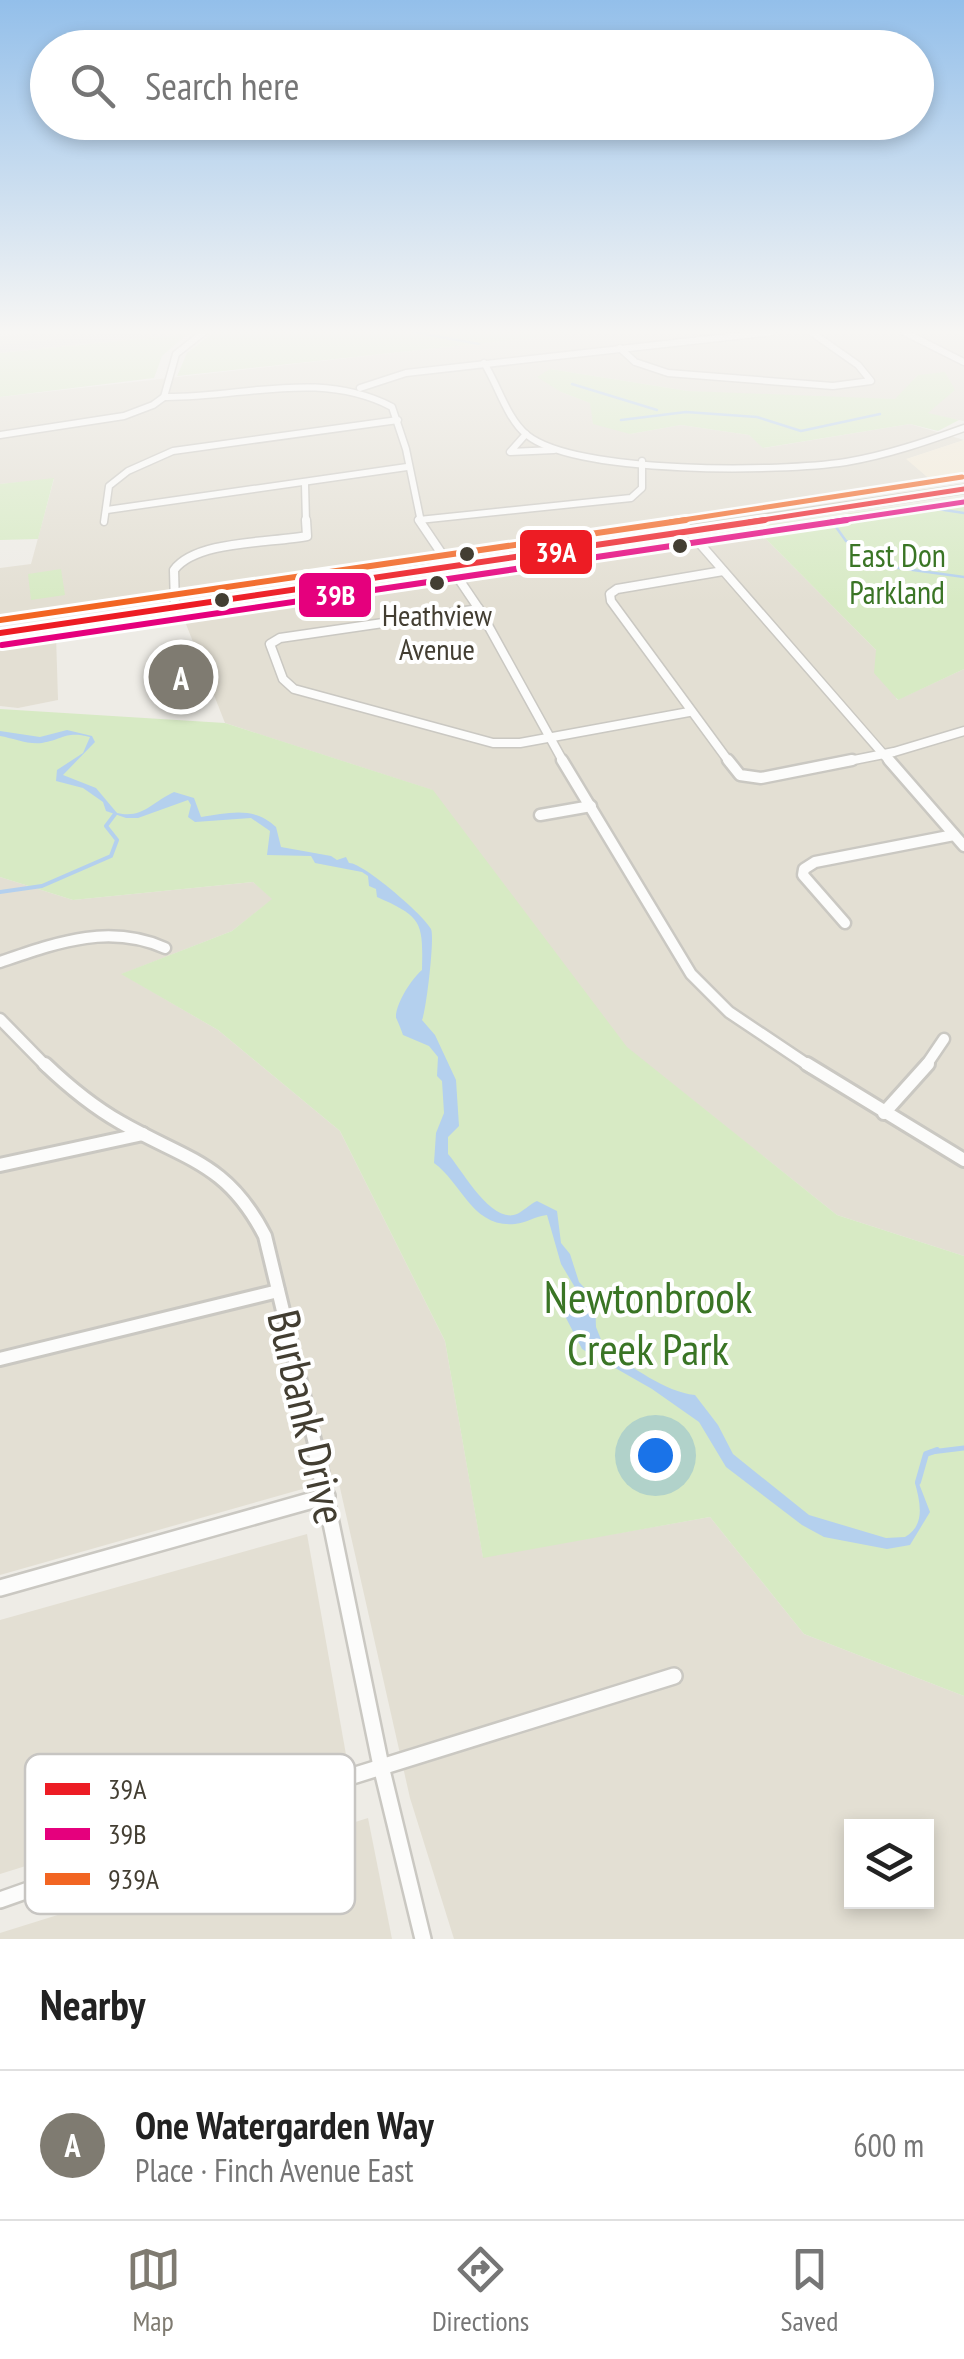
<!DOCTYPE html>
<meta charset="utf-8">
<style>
:root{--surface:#fff;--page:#f2f2f2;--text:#222;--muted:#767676;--line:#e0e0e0;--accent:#7f7b71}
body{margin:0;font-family:"PT Sans Narrow",sans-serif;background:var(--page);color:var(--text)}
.controls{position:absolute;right:30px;bottom:30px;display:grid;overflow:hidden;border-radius:0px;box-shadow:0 5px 15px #0003}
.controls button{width:90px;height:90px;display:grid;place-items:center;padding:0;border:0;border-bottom:2px solid var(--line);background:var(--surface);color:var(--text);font:50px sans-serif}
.you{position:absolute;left:655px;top:1455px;width:35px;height:35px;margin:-25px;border:8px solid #fff;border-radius:50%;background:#1a73e8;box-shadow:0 0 0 15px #1a73e833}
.badge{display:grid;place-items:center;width:65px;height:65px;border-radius:50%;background:var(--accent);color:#fff;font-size:32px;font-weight:700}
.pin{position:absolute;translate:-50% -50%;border:5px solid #fff;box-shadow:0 2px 10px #0006}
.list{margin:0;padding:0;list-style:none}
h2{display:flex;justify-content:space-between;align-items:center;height:130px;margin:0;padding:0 40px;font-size:42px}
h2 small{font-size:32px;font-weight:400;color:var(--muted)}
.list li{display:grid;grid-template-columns:65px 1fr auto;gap:30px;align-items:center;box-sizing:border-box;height:150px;padding:0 40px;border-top:2px solid var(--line)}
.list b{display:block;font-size:38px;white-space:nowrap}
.list p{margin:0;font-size:32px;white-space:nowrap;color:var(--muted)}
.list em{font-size:32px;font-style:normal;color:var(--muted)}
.icon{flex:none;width:55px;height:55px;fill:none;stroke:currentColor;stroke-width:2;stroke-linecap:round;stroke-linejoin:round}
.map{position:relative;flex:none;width:964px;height:1939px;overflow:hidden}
.search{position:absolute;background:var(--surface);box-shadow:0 5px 15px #0003;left:30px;right:30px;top:30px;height:110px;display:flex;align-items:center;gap:25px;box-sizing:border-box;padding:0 35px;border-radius:55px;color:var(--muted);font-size:38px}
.sheet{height:280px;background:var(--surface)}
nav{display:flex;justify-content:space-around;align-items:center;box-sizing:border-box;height:140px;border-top:2px solid var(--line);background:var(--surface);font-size:28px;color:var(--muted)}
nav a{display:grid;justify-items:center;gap:5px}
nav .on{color:var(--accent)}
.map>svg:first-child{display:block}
.residential{fill:#e3dfd3;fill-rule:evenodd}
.commercial{fill:#f2ead7}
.green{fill:#d7eac4}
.parking{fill:#dddbd6}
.water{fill:#b4d0ee}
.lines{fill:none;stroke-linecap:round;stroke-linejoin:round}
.stream-far3{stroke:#b4d0ee;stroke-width:2.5}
.stream-far2{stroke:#b4d0ee;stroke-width:4}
.stream-far1{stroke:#b4d0ee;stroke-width:5}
.stream{stroke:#b4d0ee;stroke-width:6}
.minor-far4-casing{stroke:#cac8c2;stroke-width:9}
.minor-far3-casing{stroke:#cac8c2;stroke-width:11}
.minor-far2-casing{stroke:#cac8c2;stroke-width:15}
.minor-far1-casing{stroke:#cac8c2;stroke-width:18}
.minor-casing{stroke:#cac8c2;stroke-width:20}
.secondary-casing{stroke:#cdcabd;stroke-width:5}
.minor-far4{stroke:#fcfcfb;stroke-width:6}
.minor-far3{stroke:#fcfcfb;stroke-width:8}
.minor-far2{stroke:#fcfcfb;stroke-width:10}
.minor-far1{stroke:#fcfcfb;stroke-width:12}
.minor{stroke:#fcfcfb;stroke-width:15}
.secondary{fill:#f6f4ec;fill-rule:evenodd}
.bus-1-far1-casing{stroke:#fff;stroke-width:10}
.bus-1-casing{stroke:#fff;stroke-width:12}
.bus-2-far1-casing{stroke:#fff;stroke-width:10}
.bus-2-casing{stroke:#fff;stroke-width:12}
.bus-3-far1-casing{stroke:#fff;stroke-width:10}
.bus-3-casing{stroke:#fff;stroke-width:12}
.bus-1-far1{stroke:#ed1c24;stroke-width:5}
.bus-1{stroke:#ed1c24;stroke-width:6}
.bus-2-far1{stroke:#e5007d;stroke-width:5}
.bus-2{stroke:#e5007d;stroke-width:6}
.bus-3-far1{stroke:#f26522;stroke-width:5}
.bus-3{stroke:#f26522;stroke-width:6}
.bus-dot{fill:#433e32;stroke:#fff;stroke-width:4}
.labels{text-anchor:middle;stroke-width:8;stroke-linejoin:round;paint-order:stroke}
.far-bus-label{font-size:30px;fill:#433e32;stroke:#fff}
.far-park-label{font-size:32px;fill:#3a7525;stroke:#fff}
.near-park-label{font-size:45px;fill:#3a7525;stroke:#fff}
.near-street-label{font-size:45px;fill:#433e32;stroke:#fff}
.key{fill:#fff;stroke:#c7c5c2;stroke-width:2.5}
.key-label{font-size:28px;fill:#433e32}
.line-badge{stroke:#fff;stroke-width:4}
.badge-label{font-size:28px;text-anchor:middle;font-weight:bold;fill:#fff}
</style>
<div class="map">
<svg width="964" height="1939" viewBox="0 0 964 1939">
<rect width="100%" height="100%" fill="#eeece6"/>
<g class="residential">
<polygon points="49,332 207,332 0,353 0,336"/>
<polygon points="581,332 956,332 964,336 964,421 927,414 918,375 896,399 792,397 688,391 550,369 561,392 591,403 630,434 681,425 749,435 764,448 910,424 964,440 907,459 932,481 127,603 111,600 0,617 0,568 31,564 54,479 0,484 0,397"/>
<polygon points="754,527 876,650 897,700 964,669 964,1256 837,1215 626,1047 432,790 225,723 184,619"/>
<polygon points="56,636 58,700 18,708 0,706 0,645"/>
<path d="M 0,877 L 73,900 L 253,882 L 273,899 L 232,931 L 122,974 L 218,1030 L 340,1131 L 445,1341 L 483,1557 L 710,1517 L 804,1634 L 964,1696 L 964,1939 L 454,1939 L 410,1798 L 338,1479 L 0,1575 ZM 852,1826 L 926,1826 L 926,1902 L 852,1902 Z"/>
<polygon points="307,1534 348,1766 0,1874 0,1620"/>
<polygon points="368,1818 392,1939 0,1939 0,1933"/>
</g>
<polygon class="commercial" points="964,440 964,477 932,481 906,459"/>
<g class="green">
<polygon points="214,332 588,332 177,376 187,353"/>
<polygon points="187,334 162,356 154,378 0,397 0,353"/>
<polygon points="550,369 688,391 895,399 918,375 945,372 955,390 928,413 959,420 938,431 910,424 763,448 749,435 681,425 630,434 593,424 590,403 561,392 537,377"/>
<polygon points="54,478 38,539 0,540 0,484"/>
<polygon points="964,497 964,669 898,700 874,673 876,650 754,527"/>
<polygon points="61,569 65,595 31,600 28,574"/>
<polygon points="0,709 225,723 433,790 627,1047 837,1215 964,1256 964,1696 804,1634 710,1517 483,1558 445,1341 340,1131 218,1030 121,974 232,931 272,899 253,882 73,900 0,877"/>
</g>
<polygon class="parking" points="125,332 140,332 142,337 0,352 0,345"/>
<path class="water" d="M 67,730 L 92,736 L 95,742 L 63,775 L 96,788 L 117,813 C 143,819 152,802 174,792 L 194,798 L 201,817 C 229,813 254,806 276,827 L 281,847 L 331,856 L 337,860 L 346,857 L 349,863 C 362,862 424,915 431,929 C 435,937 426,1012 422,1020 L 435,1035 L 456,1080 L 459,1126 L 448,1137 L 448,1154 C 461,1168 491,1225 517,1214 C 522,1212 530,1204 537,1201 L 557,1211 L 561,1243 L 570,1254 L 579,1282 L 595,1299 L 596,1327 L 606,1352 C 634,1366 664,1392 695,1395 L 718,1425 L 733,1454 L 809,1515 L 886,1538 L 905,1537 C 926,1525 920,1502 915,1483 L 918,1481 L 930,1512 L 910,1545 L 887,1549 L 824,1537 L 802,1525 L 726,1467 L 699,1422 L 652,1389 L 582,1349 L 565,1316 L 563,1296 L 576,1289 L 561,1264 L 547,1215 C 535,1216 527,1223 515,1224 C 472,1228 462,1183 434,1163 L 436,1133 L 444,1113 L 442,1081 L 437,1076 L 438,1057 L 429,1046 L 403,1035 C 403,1034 397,1019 396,1018 C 395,1004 413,977 422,970 C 423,923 423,917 377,897 L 376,889 L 369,886 L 368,876 L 362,872 L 315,863 L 311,856 L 267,855 L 270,831 L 251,818 L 195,822 L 188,817 L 191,805 L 188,800 L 138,818 L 126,818 L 106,811 L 103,802 L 83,788 L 56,781 L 57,770 L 83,753 L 90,737 C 65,731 65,739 42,743 C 28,745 13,738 0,736 L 0,731 L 40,737 Z"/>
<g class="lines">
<g class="stream-far3">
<polyline points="414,332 479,344"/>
<polyline points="572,384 657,410"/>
<polyline points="621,420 686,412 757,417 801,431 880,414"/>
<polyline points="931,508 964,513"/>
<polyline points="836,527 846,541 864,549 884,566 964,577"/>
</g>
<polyline class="stream-far2" points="0,892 42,886 111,856 117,840 106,826 115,814"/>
<polyline class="stream-far1" points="931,1452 964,1448"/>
<polyline class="stream" points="918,1482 926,1454 937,1450"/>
<defs>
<g id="minor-far4">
<polyline points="904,332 964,362"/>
<polyline points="620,348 635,362 668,373 833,386 871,381 858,365 811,332"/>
<path d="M 484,363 C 498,385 507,419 527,435 C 577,475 782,472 846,462 C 887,455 925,442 964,428"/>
<polyline points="360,388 406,373 772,332"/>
<path d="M 164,397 C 242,398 319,369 392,407 L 406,449 L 421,522"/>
<polyline points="526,434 510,452 554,450"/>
<polyline points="0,435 124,416 153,405 164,397 176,354 204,332"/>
<polyline points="305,484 306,522"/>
<polyline points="107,510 407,467"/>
<polyline points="419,520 631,498 642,488 642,461"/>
<polyline points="104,522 109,486 128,471 173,451 398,420"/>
</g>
<g id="minor-far3">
<polyline points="419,520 479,609 564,763"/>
<polyline points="688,530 891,763"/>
<polyline points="723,571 617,589 610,594 611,601 730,763"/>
<path d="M 175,606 L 174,570 C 196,540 272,543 307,536 L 306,520"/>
<polyline points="479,609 280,638 270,644 283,679 294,689 493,743 520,743 689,712"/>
<polyline points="839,763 894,752 964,731"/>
</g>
<g id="minor-far2">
<polyline points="562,760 691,974 729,1012 811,1067"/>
<polyline points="728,760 740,775 761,778 852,760"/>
<polyline points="889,760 964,846"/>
<polyline points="540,815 591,806"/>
<polyline points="845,923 803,875 804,869 815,862 954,835"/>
<path d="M 0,962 C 56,943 108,923 165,948"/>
<polyline points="0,1019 47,1067"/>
<polyline points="925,1067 944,1039"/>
</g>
<g id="minor-far1">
<path d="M 45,1064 C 68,1086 92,1106 120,1122 C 186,1160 227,1162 265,1236 L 317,1452"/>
<polyline points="807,1064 964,1160"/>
<polyline points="884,1113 928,1064"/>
<polyline points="0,1165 143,1134"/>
<polyline points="0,1359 278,1291"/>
</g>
<g id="minor">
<polyline points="316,1450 381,1766 423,1939"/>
<polyline points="0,1588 327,1496"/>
<polyline points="0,1900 346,1778 674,1676"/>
</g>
<polygon id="secondary" points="964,486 964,492 507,560 446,565 415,575 0,636 0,630 403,571 446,559 507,554"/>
</defs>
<use href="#minor-far4" class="minor-far4-casing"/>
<use href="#minor-far3" class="minor-far3-casing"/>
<use href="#minor-far2" class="minor-far2-casing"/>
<use href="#minor-far1" class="minor-far1-casing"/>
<use href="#minor" class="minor-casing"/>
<use href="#secondary" class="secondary-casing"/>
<use href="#minor-far4" class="minor-far4"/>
<use href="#minor-far3" class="minor-far3"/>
<use href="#minor-far2" class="minor-far2"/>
<use href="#minor-far1" class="minor-far1"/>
<use href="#minor" class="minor"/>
<use href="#secondary" class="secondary"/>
<defs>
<polyline id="bus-1-far1" points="749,522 964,489"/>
<polyline id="bus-1" points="0,633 765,520"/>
<polyline id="bus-2-far1" points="831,522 964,502"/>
<polyline id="bus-2" points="2,645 847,520"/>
<polyline id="bus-3-far1" points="670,522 962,477"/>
<polyline id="bus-3" points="0,620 686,520"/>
</defs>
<use href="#bus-1-far1" class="bus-1-far1-casing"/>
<use href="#bus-1" class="bus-1-casing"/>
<use href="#bus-2-far1" class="bus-2-far1-casing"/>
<use href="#bus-2" class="bus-2-casing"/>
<use href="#bus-3-far1" class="bus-3-far1-casing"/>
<use href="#bus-3" class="bus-3-casing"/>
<use href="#bus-1-far1" class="bus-1-far1"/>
<use href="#bus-1" class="bus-1"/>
<use href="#bus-2-far1" class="bus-2-far1"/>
<use href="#bus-2" class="bus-2"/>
<use href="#bus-3-far1" class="bus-3-far1"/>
<use href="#bus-3" class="bus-3"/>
</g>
<linearGradient id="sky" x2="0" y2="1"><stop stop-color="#93bfea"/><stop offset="0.55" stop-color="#f7f6f4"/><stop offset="1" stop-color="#f7f6f4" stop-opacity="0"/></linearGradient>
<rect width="964" height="603" fill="url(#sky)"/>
<g class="bus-dot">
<circle cx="680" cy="546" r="9"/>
<circle cx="467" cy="554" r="9"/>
<circle cx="437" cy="583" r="9"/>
<circle cx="222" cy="600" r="9"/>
</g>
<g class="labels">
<g class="far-bus-label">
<text x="437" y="626">Heathview<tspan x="437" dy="34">Avenue</tspan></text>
</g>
<g class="far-park-label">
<text x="897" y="567">East Don<tspan x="897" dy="37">Parkland</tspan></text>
</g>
<g class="near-park-label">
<text x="648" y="1313">Newtonbrook<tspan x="648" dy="52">Creek Park</tspan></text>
</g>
<g class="near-street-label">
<text transform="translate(307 1417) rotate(77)" y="16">Burbank Drive</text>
</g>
</g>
<rect x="25" y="1754" width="330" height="160" rx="15" class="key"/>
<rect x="45" y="1783" width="45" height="12" fill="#ed1c24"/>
<rect x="45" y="1828" width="45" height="12" fill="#e5007d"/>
<rect x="45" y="1873" width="45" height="12" fill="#f26522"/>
<g class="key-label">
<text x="108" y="1799">39A</text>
<text x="108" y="1844">39B</text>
<text x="108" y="1889">939A</text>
</g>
<g class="line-badge">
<rect x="518" y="528" width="76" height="48" rx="10" fill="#ed1c24"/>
<rect x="297" y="571" width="76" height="48" rx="10" fill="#e5007d"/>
</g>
<g class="badge-label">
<text x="556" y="562">39A</text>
<text x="335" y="605">39B</text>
</g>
</svg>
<div class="controls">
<button><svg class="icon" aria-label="layers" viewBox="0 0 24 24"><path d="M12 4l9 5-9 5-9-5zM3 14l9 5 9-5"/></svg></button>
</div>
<div class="you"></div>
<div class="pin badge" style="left:181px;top:677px">A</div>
<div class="search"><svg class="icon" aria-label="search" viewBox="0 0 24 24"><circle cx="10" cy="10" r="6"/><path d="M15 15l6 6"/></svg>Search here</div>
</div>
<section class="sheet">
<h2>Nearby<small></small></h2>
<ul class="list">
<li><span class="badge">A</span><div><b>One Watergarden Way</b><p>Place · Finch Avenue East</p></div><em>600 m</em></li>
</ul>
</section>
<nav>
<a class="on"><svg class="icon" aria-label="map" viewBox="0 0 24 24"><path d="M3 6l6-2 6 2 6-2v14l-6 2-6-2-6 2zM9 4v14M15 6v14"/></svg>Map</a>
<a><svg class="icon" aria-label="directions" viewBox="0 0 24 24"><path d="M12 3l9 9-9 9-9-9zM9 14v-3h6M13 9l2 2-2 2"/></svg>Directions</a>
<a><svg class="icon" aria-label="saved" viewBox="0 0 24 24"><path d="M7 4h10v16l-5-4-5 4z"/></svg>Saved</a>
</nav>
